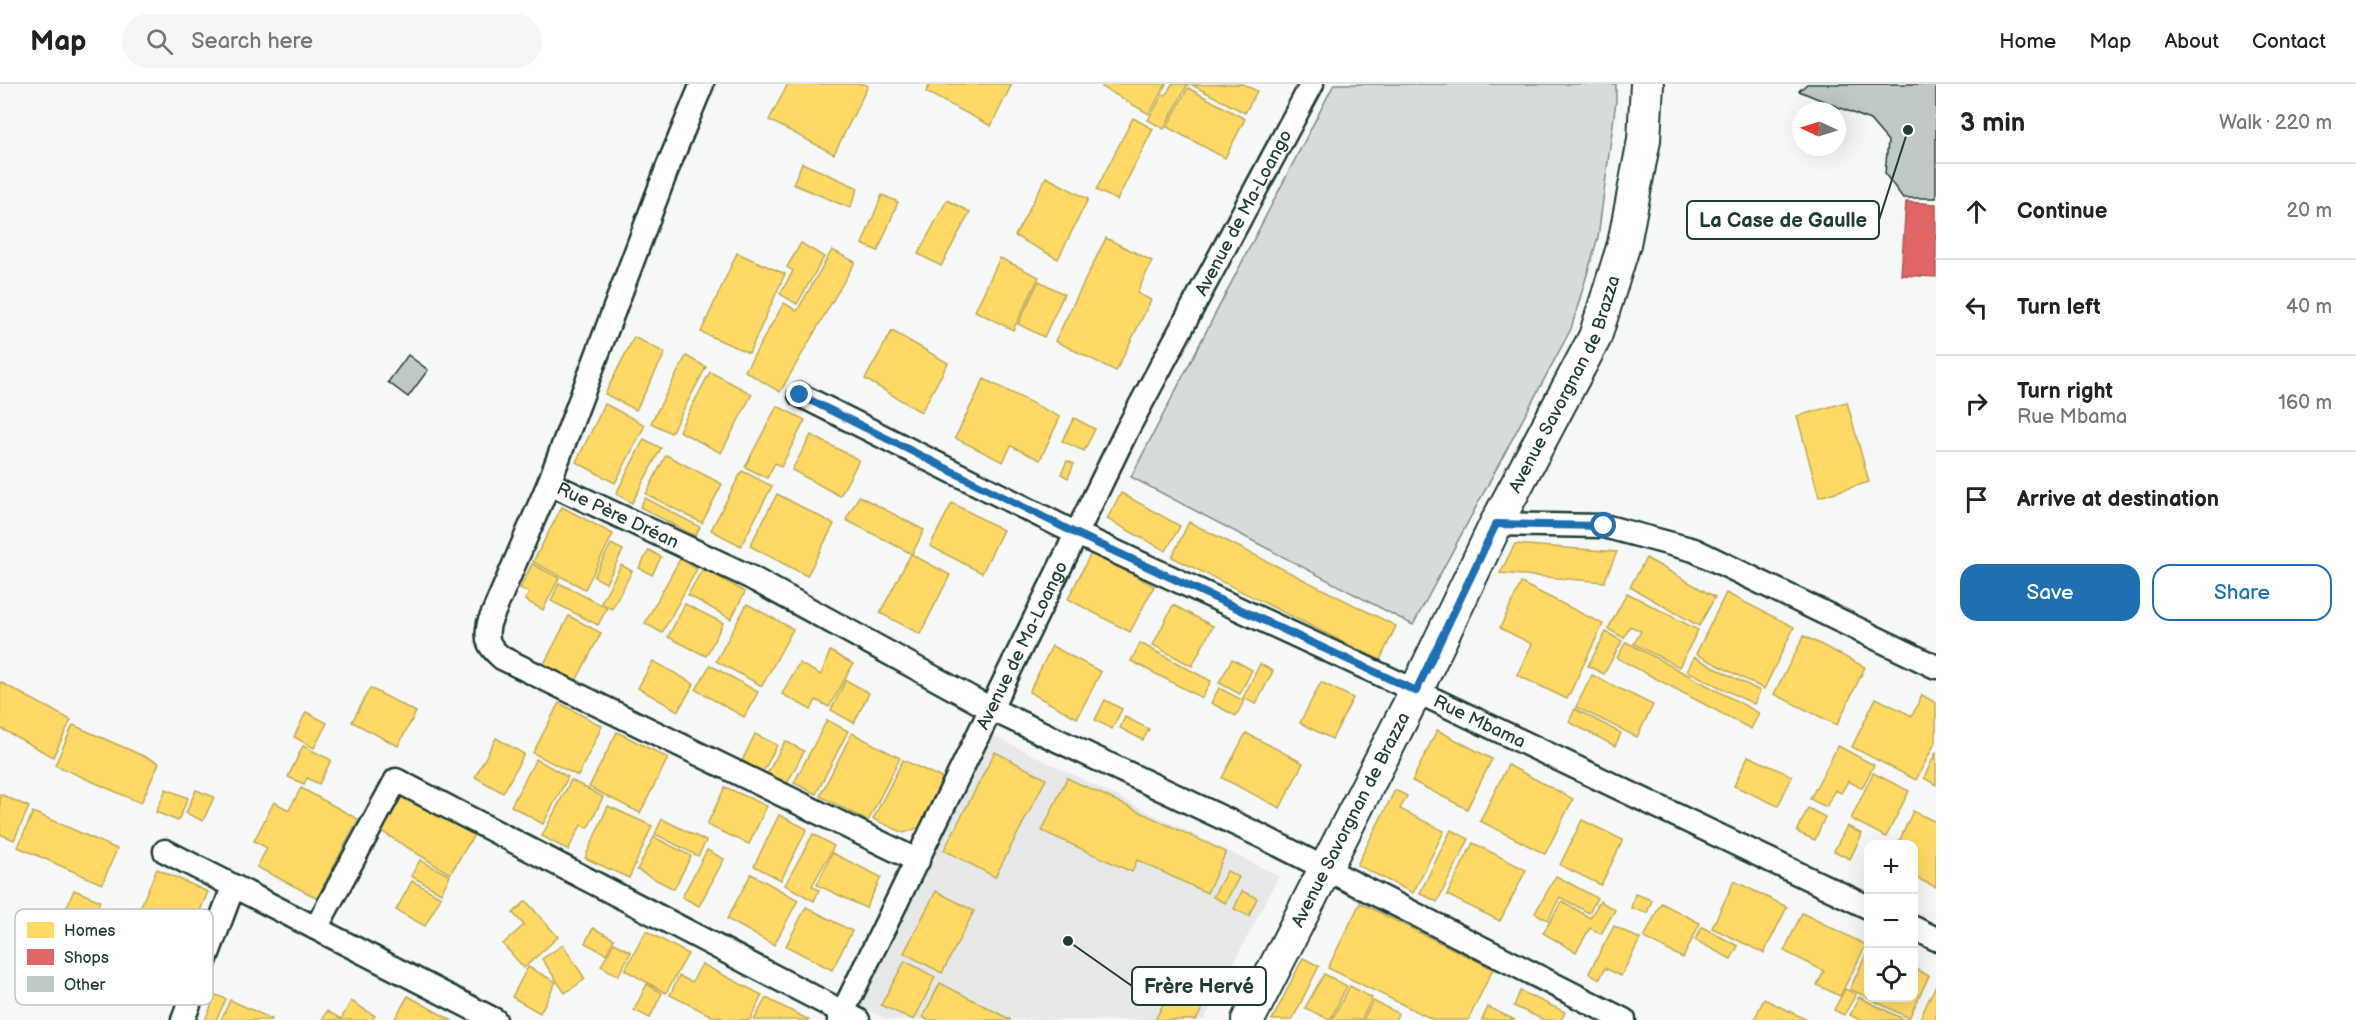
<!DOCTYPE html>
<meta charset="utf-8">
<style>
:root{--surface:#fff;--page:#f6f6f6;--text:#222;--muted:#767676;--line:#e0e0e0;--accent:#1f6fb2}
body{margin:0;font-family:"Balsamiq Sans",sans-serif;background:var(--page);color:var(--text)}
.controls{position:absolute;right:18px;bottom:18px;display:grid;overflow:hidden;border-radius:12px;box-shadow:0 6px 24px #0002}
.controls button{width:54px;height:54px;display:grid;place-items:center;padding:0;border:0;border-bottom:2px solid var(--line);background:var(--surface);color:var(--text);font:30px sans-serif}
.compass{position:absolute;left:1792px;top:18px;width:54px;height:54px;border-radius:50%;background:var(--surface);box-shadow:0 6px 24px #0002;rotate:274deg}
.stop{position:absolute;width:18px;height:18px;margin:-14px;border:4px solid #1f6fb2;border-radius:50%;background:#fff}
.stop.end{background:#1f6fb2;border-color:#fff;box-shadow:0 2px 6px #0008}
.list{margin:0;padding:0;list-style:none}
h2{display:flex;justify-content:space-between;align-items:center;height:78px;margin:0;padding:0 24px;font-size:26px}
h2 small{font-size:20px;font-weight:400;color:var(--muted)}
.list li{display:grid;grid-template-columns:39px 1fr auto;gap:18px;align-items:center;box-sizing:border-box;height:96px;padding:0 24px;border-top:2px solid var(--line)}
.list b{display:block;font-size:22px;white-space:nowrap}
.list p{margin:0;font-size:20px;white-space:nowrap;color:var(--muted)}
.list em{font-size:20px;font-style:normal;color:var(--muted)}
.actions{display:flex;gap:12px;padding:18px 24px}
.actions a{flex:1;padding:14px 0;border:2px solid var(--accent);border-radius:18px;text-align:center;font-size:21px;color:var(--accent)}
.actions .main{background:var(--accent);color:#fff}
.icon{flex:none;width:33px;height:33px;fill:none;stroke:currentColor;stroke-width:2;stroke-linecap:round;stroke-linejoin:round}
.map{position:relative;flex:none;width:1936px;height:936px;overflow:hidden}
header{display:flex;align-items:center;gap:36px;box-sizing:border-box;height:84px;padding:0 30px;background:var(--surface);border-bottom:2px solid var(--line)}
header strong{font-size:28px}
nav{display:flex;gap:33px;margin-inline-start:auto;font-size:21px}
.search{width:420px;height:54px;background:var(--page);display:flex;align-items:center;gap:15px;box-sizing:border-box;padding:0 21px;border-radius:33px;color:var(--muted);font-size:22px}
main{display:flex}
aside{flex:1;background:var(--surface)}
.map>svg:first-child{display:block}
.built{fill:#e6e9e8}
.green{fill:#d6dcdb;stroke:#7a8c88;stroke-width:1.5}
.homes{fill:#ffd966;stroke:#bcaa57;stroke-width:1.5}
.shops{fill:#e06666;stroke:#a65a57;stroke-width:1.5}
.building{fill:#c0c9c6;stroke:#1f3d34;stroke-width:1.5}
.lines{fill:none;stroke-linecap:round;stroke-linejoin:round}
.minor-casing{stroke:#1f3d34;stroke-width:27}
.secondary-casing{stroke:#1f3d34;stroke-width:36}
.minor{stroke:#fff;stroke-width:22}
.secondary{stroke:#fff;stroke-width:32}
.route{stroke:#1f6fb2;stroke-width:8}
.labels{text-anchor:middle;stroke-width:6;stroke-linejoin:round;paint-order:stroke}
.street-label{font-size:18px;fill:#1f3d34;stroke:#fff}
.key{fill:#fff;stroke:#bcc5c2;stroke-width:1.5}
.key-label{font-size:16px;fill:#1f3d34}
.leader{fill:none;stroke:#1f3d34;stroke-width:2}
.callout-dot{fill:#1f3d34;stroke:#fff;stroke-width:2}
.callout{fill:#fff;stroke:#1f3d34;stroke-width:2}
.callout-label{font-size:20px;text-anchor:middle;font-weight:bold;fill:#1f3d34}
</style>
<header>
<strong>Map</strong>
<div class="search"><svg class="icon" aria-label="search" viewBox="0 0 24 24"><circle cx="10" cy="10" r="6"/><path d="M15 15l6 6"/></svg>Search here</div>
<nav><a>Home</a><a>Map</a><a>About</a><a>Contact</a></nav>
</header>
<main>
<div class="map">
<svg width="1936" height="936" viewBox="0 0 1936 936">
<rect width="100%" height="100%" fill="#f6f7f7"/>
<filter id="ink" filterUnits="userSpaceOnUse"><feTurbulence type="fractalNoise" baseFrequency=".0167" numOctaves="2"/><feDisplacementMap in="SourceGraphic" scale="12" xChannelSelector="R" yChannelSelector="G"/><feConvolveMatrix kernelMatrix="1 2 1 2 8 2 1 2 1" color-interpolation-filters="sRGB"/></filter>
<g filter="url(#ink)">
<polygon class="built" points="992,651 1279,792 1204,936 887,936 858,921"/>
<polygon class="green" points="1334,0 1616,0 1616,17 1598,153 1571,245 1413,541 1131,393"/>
<g class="homes">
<polygon points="788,0 864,0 868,2 834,70 769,36"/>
<polygon points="930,0 1012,0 991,42 926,8"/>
<polygon points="1103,0 1166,0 1149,30 1102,3"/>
<polygon points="1172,0 1191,0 1187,1 1164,45 1148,36 1163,10 1166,11"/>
<polygon points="1243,0 1257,7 1245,29 1192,1"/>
<polygon points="1188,4 1245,35 1225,74 1167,43"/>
<polygon points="1133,34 1153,45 1117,116 1096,106"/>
<polygon points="802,79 858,104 850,124 793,100"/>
<polygon points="1046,93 1088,115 1058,175 1015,152"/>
<polygon points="882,111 898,118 878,167 862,160"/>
<polygon points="947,116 970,128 941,182 918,170"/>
<polygon points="1106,154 1152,177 1137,209 1151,216 1116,287 1055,257"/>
<polygon points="801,159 824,173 797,220 780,210 793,187 787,183"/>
<polygon points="832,166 855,178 780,308 745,287 784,219 797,227"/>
<polygon points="737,169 785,190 749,269 701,248"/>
<polygon points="1000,174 1039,193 1013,246 975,227"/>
<polygon points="1039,197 1064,210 1044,253 1018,240"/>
<polygon points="892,247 948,279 921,328 865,295"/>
<polygon points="634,253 665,269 636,326 605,310"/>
<polygon points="686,272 706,283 671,349 651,339"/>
<polygon points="710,288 752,310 721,369 679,347"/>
<polygon points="984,295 1060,333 1040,376 1011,362 1003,378 955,354"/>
<polygon points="1847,318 1869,398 1819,413 1797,332"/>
<polygon points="605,320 645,341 615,399 576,378"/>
<polygon points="777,322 805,336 781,383 775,379 767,394 745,383"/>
<polygon points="1074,334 1095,345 1084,367 1062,357"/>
<polygon points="811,351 859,376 840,412 792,386"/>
<polygon points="644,355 661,364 632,419 616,410"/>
<polygon points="666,371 722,400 702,439 646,410"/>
<polygon points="1067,377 1074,380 1068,394 1061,390"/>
<polygon points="742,387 772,402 741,462 711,446"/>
<polygon points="1121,409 1180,442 1166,467 1107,435"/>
<polygon points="777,410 834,440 807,492 750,462"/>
<polygon points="859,412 924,446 912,470 846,436"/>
<polygon points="645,414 700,443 695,452 640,423"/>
<polygon points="952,419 1003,446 982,489 930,462"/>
<polygon points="562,423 613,450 585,505 533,478"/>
<polygon points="1189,438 1396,542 1380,576 1172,473"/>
<polygon points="611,460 623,466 606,499 594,493"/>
<polygon points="1515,460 1617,468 1604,498 1500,489"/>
<polygon points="649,466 661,473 652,491 639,484"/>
<polygon points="1091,469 1154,502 1130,548 1068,515"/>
<polygon points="911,470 950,491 920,550 880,529"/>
<polygon points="1646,474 1715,513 1699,542 1630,503"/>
<polygon points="680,475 697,485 662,549 645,539"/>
<polygon points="532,480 559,494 543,526 525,516 529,509 520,504"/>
<polygon points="621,481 632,487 612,525 601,519"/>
<polygon points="703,484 745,508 731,535 688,511"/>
<polygon points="559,499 607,524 598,541 551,517"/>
<polygon points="1521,499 1603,540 1567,615 1517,591 1532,560 1500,544"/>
<polygon points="1627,509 1698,546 1679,583 1634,560 1641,547 1630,542 1624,554 1608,545"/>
<polygon points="1726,509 1794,543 1764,605 1696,570"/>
<polygon points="685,520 723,539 706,572 668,553"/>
<polygon points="747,520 793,545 762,602 716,577"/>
<polygon points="1173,521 1213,542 1192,582 1153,561"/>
<polygon points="569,532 601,549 576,597 544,580"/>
<polygon points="1606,548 1622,557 1604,590 1588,582"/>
<polygon points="1804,552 1865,583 1837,641 1774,610"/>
<polygon points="1626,558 1759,629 1751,645 1617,574"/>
<polygon points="1140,559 1211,597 1202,614 1131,577"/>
<polygon points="1052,562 1101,588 1077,634 1029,608"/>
<polygon points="830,567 853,580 829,623 816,616 811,626 782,610 799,579 821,591"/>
<polygon points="1694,573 1760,607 1754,620 1687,587"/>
<polygon points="1232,575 1252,586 1240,610 1219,599"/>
<polygon points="653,577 694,600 678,627 638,604"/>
<polygon points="1260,580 1273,587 1256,620 1243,614"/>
<polygon points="710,581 758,608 744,633 696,606"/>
<polygon points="1592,591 1653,621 1637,653 1576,623"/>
<polygon points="846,596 869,609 854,639 831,626"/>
<polygon points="0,598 71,636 53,673 0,644"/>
<polygon points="1321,598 1353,614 1332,655 1300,639"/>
<polygon points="370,604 416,628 398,662 352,638"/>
<polygon points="1219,604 1244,617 1236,632 1211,619"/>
<polygon points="1922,611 1936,619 1936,657 1916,696 1852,663 1876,614 1912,632"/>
<polygon points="1105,616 1122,625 1112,645 1095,636"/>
<polygon points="559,619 602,642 578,692 533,669"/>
<polygon points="1575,625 1621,649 1615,662 1569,638"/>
<polygon points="306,628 327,639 314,664 294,653"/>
<polygon points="1125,633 1149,645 1143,656 1120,644"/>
<polygon points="827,636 848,647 816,710 794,699"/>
<polygon points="73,641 159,679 141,719 55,681"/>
<polygon points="1437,646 1492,675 1467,725 1412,697"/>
<polygon points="617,648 668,674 640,729 589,703"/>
<polygon points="852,649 900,674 868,737 820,712"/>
<polygon points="1246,649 1303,679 1280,724 1222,694"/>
<polygon points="755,650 777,661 763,688 742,677"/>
<polygon points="496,654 524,670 503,709 475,693"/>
<polygon points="785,657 804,667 787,700 767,690"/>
<polygon points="303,662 331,676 319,700 307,694 304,700 288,693"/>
<polygon points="1838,662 1874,681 1862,704 1848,697 1841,709 1835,706 1826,723 1810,715"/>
<polygon points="995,668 1046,695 995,793 944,766"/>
<polygon points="1936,668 1936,701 1924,694"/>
<polygon points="1748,672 1792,692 1778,722 1734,702"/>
<polygon points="536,675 568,693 543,740 511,722"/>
<polygon points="903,676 942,694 920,743 904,749 873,735"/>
<polygon points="1508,681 1573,715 1545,770 1480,737"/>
<polygon points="1873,689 1909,707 1886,753 1851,735"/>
<polygon points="1067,694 1226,768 1207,809 1137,776 1132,788 1042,747"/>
<polygon points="571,696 603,713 588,744 581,741 568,766 542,752"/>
<polygon points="725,703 767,722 749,760 707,741"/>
<polygon points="301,704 358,735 317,814 257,783 267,764 254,757 274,718 289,726"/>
<polygon points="166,705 188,714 178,737 156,728"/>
<polygon points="196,706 214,713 203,737 186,729"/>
<polygon points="1395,706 1407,712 1400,725 1444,747 1413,809 1357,781"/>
<polygon points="404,709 477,746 450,790 381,747"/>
<polygon points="0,710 29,723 14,756 0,750"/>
<polygon points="608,722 652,742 629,794 585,774"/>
<polygon points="1808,724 1825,733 1815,756 1797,748"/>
<polygon points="1913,727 1936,738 1936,803 1914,793 1914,760 1898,760"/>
<polygon points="33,728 117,765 102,800 18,763"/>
<polygon points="779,731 807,745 781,796 754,782"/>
<polygon points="662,735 706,757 698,772 655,750"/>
<polygon points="1582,736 1623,756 1601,801 1560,781"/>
<polygon points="1847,742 1862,750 1850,775 1834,767"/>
<polygon points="1451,746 1469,755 1437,818 1420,809"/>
<polygon points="813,750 834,762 812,802 819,806 814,817 785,801"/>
<polygon points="654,753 691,772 674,805 637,786"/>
<polygon points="1473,759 1526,786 1500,837 1447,811"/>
<polygon points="707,766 724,775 699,822 682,813"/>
<polygon points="832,769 881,793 866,824 817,801"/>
<polygon points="420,776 450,792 441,809 411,792"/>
<polygon points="157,785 208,808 193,843 158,828 145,858 128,851"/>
<polygon points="1227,787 1239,793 1225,819 1213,813"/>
<polygon points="751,790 798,816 774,861 727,835"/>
<polygon points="1556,792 1597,814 1589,829 1560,813 1548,836 1535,829"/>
<polygon points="412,797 441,813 425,842 396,826"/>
<polygon points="1734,797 1787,823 1764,869 1712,844"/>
<polygon points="74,806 100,817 78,866 53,855"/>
<polygon points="936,807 974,827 942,889 904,869"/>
<polygon points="1242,807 1257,814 1249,832 1234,825"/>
<polygon points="1635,810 1652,816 1647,829 1631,824"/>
<polygon points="526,817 558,853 524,884 503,860 524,841 513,829"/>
<polygon points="1562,817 1590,834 1600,817 1615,826 1601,850 1590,844 1576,868 1543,849"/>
<polygon points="1360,819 1493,885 1468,936 1434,936 1328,884"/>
<polygon points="1661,819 1700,839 1683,874 1644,854"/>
<polygon points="806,823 852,847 832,886 786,862"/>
<polygon points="1802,829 1866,861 1840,912 1817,901 1824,887 1784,867"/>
<polygon points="1614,842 1640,855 1621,892 1605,884 1600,895 1589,889"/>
<polygon points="1702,843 1738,862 1731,875 1695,856"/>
<polygon points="593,844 614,855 606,870 585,859"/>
<polygon points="646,847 688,870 666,909 625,886"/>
<polygon points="614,859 631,868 618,892 601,882"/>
<polygon points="563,861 585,895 565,909 542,875"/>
<polygon points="1868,866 1868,914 1914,914 1914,884 1929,892 1909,934 1850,905"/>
<polygon points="1303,874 1319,882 1292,936 1272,936"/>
<polygon points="905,877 935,893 914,936 881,921"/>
<polygon points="702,880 762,911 750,936 726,936 718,932 716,934 670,911 679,892 692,898"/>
<polygon points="528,883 556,898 540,929 512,913"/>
<polygon points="1324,890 1347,902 1330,936 1305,924"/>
<polygon points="940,899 1011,936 928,936 923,933"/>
<polygon points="647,900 662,909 650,934 634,926"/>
<polygon points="1936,901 1936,936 1919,936"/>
<polygon points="1350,902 1372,914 1361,936 1332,936"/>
<polygon points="1845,905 1856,910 1844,931 1834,926"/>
<polygon points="1520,907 1565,928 1561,936 1544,936 1514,922"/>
<polygon points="1169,909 1202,925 1196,936 1155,936"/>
<polygon points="216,911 226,915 216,936 205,936"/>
<polygon points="408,912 451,936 394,936"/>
<polygon points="1859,913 1905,936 1860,936 1850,931"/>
<polygon points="766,914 809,936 754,936"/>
<polygon points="1764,915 1807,936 1754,936"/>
<polygon points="230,916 272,935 271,936 221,936"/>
<polygon points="351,917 375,932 372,936 322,936 327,927 341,935"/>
<polygon points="1373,917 1398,929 1395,936 1363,936"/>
<polygon points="1488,923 1515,936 1482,936"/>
</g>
<polygon class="shops" points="1906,118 1936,120 1936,193 1901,191"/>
<g class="building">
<polygon points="1807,0 1936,0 1936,114 1903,114 1885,90 1888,57 1870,36 1799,7"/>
<polygon points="408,271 428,286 408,313 388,298"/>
</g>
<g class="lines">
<defs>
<g id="minor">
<path d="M 702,0 L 667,85 L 549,399 L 489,539 C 485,557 489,563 502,574 L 918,777"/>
<path id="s1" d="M 800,311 L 1075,449 L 1416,607 L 1868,823"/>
<path id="s2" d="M 549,399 L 750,493 L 991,625 L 1259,751 L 1624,936"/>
<polyline points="1496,440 1604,442 1694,466 1936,583"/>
<polyline points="165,767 495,936"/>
<polyline points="316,844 396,696 858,936"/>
<polyline points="1914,844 1936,855"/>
<polyline points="183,936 233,803"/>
<path id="s3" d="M 839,936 L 1127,346 L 1312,0"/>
</g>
<g id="secondary">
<path id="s4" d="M 1248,936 L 1416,607 L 1496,440 L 1595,253 L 1624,160 L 1644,56 L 1647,0"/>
</g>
</defs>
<use href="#minor" class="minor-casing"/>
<use href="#secondary" class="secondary-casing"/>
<use href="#minor" class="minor"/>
<use href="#secondary" class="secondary"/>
</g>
</g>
<g class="lines" filter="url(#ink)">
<polyline class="route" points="800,311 1075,449 1416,607 1496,440 1604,442"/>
</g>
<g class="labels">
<g class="street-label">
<text dy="6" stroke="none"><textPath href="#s3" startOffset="903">Avenue de Ma-Loango</textPath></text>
<text dy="6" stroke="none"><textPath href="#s4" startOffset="711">Avenue Savorgnan de Brazza</textPath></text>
<text dy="6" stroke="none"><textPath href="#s2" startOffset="76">Rue Père Dréan</textPath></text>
<text dy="6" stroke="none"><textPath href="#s3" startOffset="417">Avenue de Ma-Loango</textPath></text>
<text dy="6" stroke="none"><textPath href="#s1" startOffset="754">Rue Mbama</textPath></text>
<text dy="6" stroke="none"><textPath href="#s4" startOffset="225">Avenue Savorgnan de Brazza</textPath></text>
</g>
</g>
<rect x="15" y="825" width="198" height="96" rx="9" class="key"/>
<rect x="27" y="838" width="27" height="16" fill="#ffd966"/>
<rect x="27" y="865" width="27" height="16" fill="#e06666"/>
<rect x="27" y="892" width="27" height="16" fill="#c0c9c6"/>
<g class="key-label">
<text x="64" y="852">Homes</text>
<text x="64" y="879">Shops</text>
<text x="64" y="906">Other</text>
</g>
<path class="leader" d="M1908 46L1879 136M1068 857L1132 902"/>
<g class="callout-dot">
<circle cx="1908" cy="46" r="6"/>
<circle cx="1068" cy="857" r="6"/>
</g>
<g class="callout">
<rect x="1687" y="117" width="192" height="38" rx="6"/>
<rect x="1132" y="883" width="134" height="38" rx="6"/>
</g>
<g class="callout-label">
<text x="1783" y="143">La Case de Gaulle</text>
<text x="1199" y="909">Frère Hervé</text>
</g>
</svg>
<div class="controls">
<button>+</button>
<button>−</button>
<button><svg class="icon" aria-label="locate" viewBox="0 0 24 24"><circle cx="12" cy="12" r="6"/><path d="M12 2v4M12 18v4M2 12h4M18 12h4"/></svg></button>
</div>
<svg class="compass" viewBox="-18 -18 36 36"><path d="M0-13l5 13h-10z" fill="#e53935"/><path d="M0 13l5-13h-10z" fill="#767676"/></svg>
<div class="stop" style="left:1604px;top:442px"></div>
<div class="stop end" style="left:800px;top:311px"></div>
</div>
<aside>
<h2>3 min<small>Walk · 220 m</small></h2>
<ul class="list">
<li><svg class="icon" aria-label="ahead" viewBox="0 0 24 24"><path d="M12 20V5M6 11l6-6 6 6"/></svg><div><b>Continue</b></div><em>20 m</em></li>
<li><svg class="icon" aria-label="left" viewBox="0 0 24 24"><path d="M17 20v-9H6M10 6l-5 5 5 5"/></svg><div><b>Turn left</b></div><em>40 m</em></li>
<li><svg class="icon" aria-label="right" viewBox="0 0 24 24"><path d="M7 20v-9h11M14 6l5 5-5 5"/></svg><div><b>Turn right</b><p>Rue Mbama</p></div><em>160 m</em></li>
<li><svg class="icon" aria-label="arrive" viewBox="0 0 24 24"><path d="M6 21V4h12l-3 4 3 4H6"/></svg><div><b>Arrive at destination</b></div></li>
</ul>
<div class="actions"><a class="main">Save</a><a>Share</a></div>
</aside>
</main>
